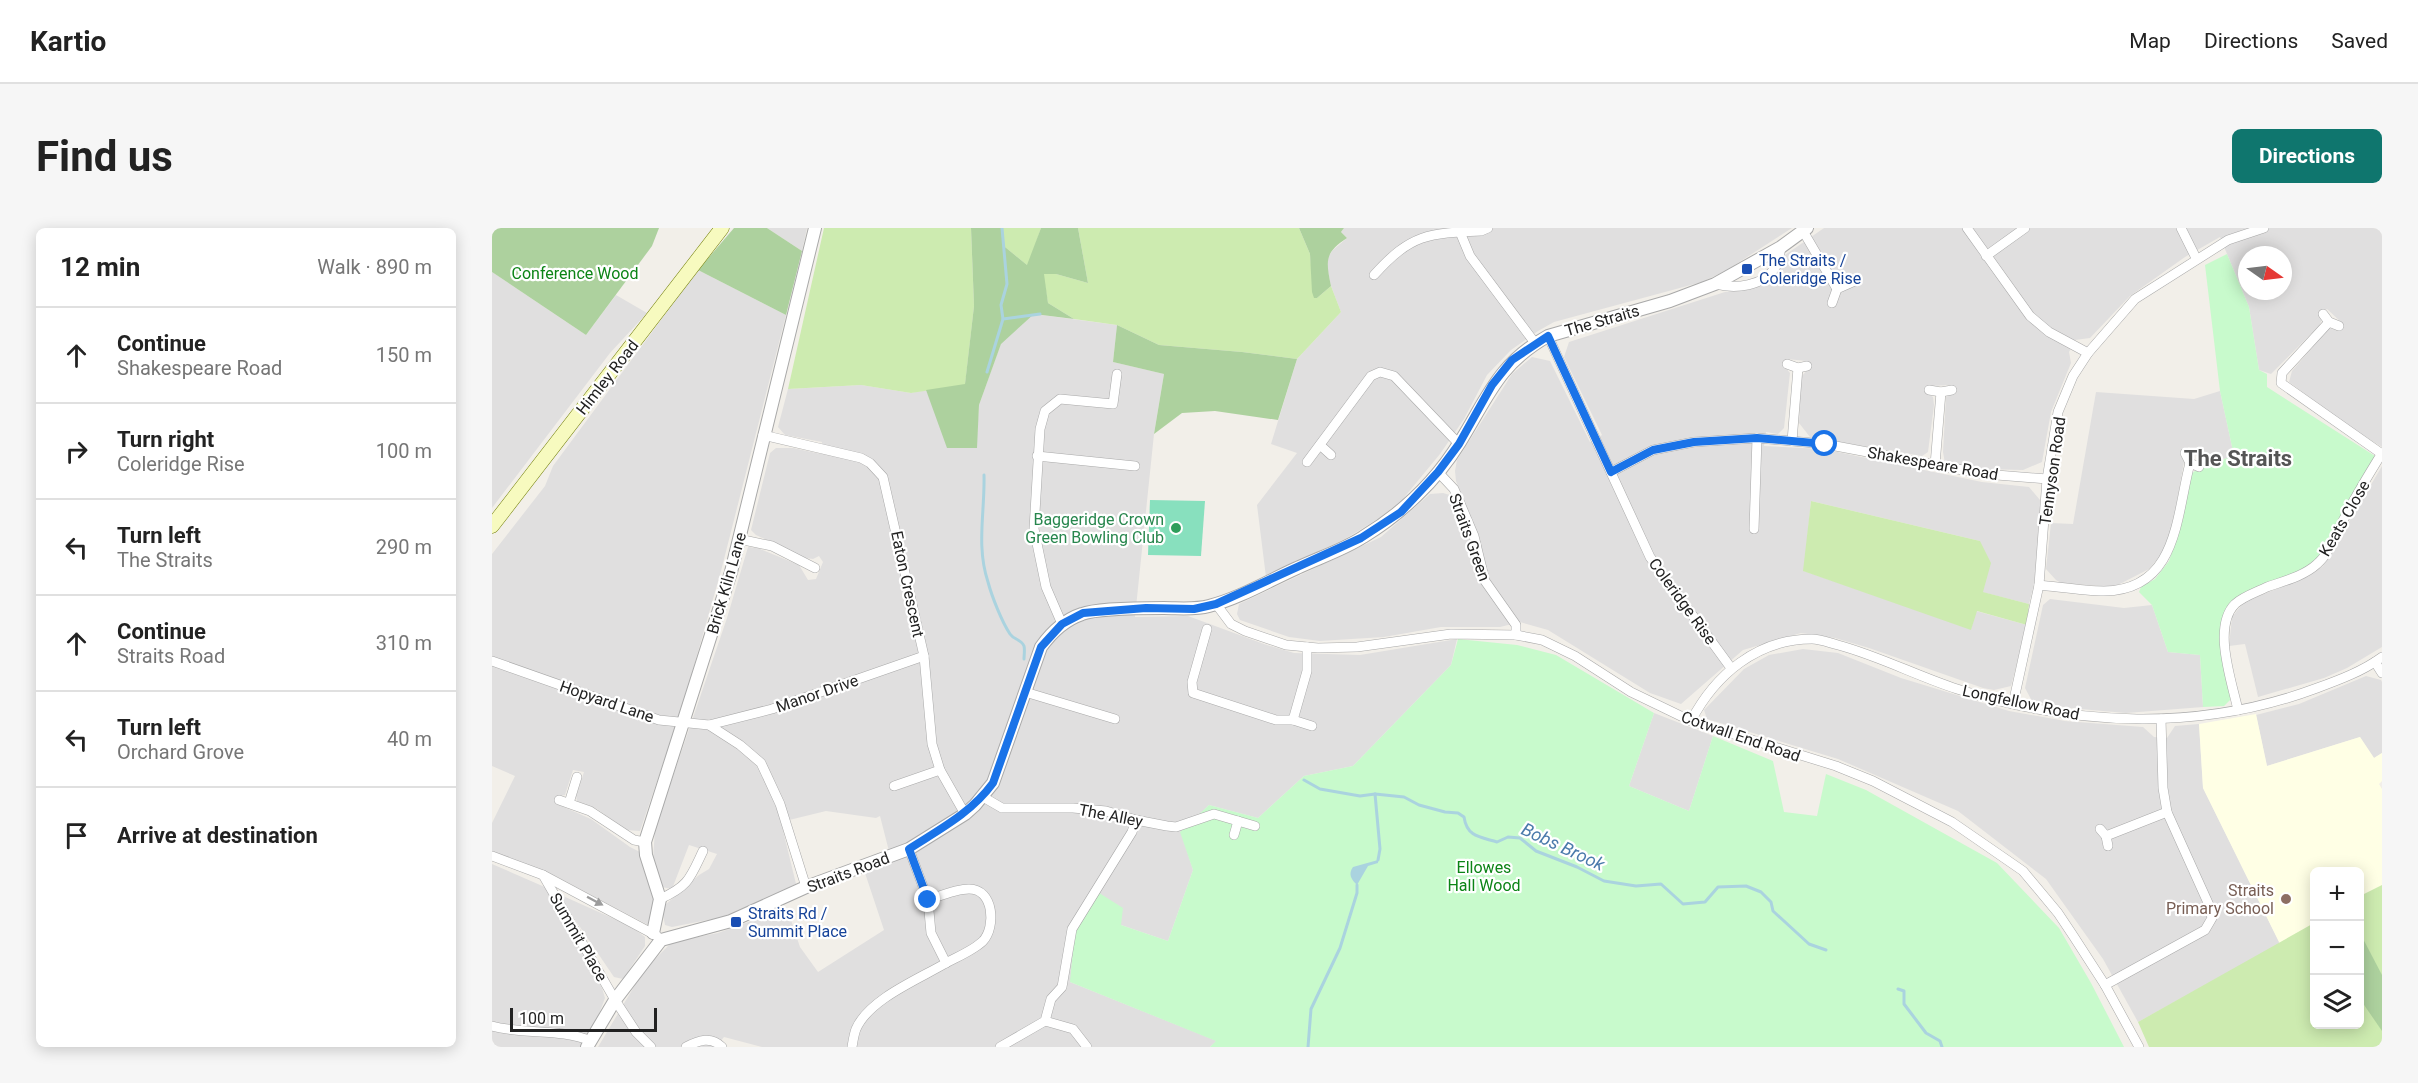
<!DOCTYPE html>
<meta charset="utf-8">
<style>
:root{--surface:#fff;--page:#f6f6f6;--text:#222;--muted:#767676;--line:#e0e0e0;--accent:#0f766e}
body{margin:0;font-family:Roboto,sans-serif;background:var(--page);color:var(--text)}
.controls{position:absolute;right:18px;bottom:18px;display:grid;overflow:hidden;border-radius:9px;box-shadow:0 3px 15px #0003}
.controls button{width:54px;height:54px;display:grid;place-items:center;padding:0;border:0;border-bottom:2px solid var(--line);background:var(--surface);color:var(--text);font:30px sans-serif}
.compass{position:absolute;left:1746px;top:18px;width:54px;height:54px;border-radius:50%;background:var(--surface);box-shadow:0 3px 15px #0003;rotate:104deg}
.scale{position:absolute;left:18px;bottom:15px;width:147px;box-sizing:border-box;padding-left:6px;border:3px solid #222;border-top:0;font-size:16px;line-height:21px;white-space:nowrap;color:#222;-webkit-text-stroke:4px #fff;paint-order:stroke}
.stop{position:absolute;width:18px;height:18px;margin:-14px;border:4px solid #1a73e8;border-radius:50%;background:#fff}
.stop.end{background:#1a73e8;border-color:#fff;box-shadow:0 2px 6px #0008}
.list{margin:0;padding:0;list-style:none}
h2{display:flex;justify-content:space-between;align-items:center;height:78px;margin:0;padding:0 24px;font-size:26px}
h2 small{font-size:20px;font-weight:400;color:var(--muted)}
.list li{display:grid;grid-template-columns:39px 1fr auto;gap:18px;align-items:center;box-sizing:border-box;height:96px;padding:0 24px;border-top:2px solid var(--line)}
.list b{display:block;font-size:22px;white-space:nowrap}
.list p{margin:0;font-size:20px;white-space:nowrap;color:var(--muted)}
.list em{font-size:20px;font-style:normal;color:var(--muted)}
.icon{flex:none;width:33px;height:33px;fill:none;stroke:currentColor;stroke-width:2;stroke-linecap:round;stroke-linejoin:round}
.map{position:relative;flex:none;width:1890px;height:819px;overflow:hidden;border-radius:9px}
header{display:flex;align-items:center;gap:36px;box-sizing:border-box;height:84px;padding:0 30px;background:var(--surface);border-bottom:2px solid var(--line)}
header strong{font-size:28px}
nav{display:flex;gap:33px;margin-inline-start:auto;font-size:21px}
.intro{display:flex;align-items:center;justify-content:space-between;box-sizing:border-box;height:144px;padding:0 36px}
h1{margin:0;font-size:42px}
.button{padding:15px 27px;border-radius:9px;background:var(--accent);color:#fff;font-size:21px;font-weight:700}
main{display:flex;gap:36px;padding:0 36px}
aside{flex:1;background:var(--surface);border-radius:9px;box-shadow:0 3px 15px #0003}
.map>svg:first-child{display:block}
.residential{fill:#e0dfdf;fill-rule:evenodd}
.education{fill:#ffffe5}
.grass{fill:#cdebb0}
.forest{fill:#add19e}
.park{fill:#c8facc}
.pitch{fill:#88e0be}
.water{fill:#aad3df}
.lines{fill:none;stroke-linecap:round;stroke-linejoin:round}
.stream{stroke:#aad3df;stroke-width:3}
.minor-casing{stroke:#a9a9a9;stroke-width:10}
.tertiary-casing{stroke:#a9a9a9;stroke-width:14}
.secondary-casing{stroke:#707d05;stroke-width:15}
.minor{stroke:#fff;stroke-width:9}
.tertiary{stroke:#fff;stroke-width:12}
.secondary{stroke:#f7fabf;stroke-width:14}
.oneway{fill:#9c9c9c}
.route{stroke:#1a73e8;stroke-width:8}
.transit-dot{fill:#1a4fb4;stroke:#fff;stroke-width:2}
.leisure-dot{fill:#2e9e5b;stroke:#fff;stroke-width:2}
.education-dot{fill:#8d6e63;stroke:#fff;stroke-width:2}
.labels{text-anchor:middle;stroke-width:4.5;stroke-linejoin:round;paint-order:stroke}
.transit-label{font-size:16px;fill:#164399;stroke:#fff;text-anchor:start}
.park-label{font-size:16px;fill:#0c8416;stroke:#fff}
.street-label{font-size:16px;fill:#222;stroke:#fff}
.leisure-label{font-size:16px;fill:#27864d;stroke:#fff;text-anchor:end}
.education-label{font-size:16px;fill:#785e54;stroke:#fff;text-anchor:end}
.water-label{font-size:18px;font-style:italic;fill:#4a7aab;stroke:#fff}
.district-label{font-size:22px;font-weight:bold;fill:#555;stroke:#fff}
</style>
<header>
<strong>Kartio</strong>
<nav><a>Map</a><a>Directions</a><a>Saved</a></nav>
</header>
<div class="intro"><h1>Find us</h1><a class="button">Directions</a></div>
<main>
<aside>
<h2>12 min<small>Walk · 890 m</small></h2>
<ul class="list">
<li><svg class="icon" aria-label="ahead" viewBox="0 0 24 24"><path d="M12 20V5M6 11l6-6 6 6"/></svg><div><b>Continue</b><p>Shakespeare Road</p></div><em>150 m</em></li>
<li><svg class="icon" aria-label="right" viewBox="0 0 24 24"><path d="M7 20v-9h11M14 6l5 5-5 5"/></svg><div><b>Turn right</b><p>Coleridge Rise</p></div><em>100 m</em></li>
<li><svg class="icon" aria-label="left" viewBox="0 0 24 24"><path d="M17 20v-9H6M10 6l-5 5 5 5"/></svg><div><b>Turn left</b><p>The Straits</p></div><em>290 m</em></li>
<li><svg class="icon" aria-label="ahead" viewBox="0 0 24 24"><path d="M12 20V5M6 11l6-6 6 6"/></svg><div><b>Continue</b><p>Straits Road</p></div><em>310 m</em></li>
<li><svg class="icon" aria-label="left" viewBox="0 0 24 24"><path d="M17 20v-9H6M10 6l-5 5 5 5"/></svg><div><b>Turn left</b><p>Orchard Grove</p></div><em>40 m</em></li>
<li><svg class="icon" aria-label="arrive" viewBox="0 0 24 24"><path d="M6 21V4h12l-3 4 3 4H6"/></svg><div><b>Arrive at destination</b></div></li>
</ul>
</aside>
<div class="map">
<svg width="1890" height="819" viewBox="0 0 1890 819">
<rect width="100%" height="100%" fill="#f2efe9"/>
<g class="residential">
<polygon points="275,0 315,0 310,23"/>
<polygon points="852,0 1300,0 1235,42 1210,54 1062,94 1046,103 1019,122 995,147 972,191 948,226 910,272 889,289 853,311 774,349 765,277 805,225 779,216 805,131 849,84 839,58 834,33 840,23 855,10 849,4"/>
<path d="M 1332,0 L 1890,0 L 1890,219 L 1856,198 L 1797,154 L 1800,143 L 1837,100 L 1846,103 L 1850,95 L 1835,81 L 1828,86 L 1830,91 L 1827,98 L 1779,146 L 1767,142 L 1757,79 L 1728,9 L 1693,29 L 1638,68 L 1598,110 L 1583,112 L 1577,124 L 1579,135 L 1559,184 L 1550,234 L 1531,242 L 1491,241 L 1453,235 L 1451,224 L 1454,169 L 1461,165 L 1459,157 L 1438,158 L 1436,166 L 1441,169 L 1442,177 L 1436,224 L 1430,228 L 1318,209 L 1307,195 L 1309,149 L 1317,140 L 1314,133 L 1295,131 L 1293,139 L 1298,145 L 1292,200 L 1286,206 L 1274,204 L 1272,218 L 1331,221 L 1490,254 L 1537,259 L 1548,272 L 1548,294 L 1542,356 L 1537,376 L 1490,364 L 1488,313 L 1319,273 L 1312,343 L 1479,401 L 1484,383 L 1535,397 L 1519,458 L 1502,462 L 1491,460 L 1377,420 L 1343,410 L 1309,405 L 1251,422 L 1189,476 L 1158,465 L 1056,402 L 1028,394 L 1008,399 L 949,399 L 892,409 L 828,413 L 797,409 L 748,392 L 745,386 L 747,376 L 889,309 L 938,266 L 951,265 L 958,267 L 965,280 L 973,277 L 964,253 L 963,243 L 965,232 L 1020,146 L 1040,129 L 1058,133 L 1098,214 L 1110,207 L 1072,129 L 1077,114 L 1233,64 L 1261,60 L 1283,48 L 1291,36 L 1293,27 ZM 1755,27 L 1791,27 L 1791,63 L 1755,63 Z"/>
<polygon points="206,42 294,87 229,343 190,480 148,603 134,602 105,581 85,573 84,568 92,544 81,542 73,567 68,568 65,576 99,591 138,619 148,624 162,673 158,698 63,648 0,625 0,595 23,548 0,538 0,326 53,258 61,238"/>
<polygon points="0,44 94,107 124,67 155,85 118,125 0,280"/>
<polygon points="542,86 625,97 621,134 672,146 662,206 643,389 696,388 772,416 802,425 868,427 965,411 959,437 861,538 812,548 766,590 717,577 689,604 701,642 676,713 629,697 578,754 725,813 718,819 270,819 232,809 224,819 106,819 152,742 180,714 226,705 295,680 308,719 326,744 392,702 373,645 400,635 388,588 384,590 334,583 289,594 304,656 236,688 180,699 173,697 171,687 173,677 207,647 217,641 225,626 197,617 180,661 170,659 161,633 163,601 235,390 256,319 266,320 307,337 316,352 324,351 331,334 327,328 321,331 313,330 264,307 259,302 278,225 284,220 301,220 329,226 330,214 293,207 286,199 296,161 369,157 419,165 434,162 443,183 484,220 487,177 509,115"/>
<polygon points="1728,163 1742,228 1713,237 1697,219 1688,226 1692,234 1682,290 1677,309 1668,328 1657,341 1622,359 1569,355 1564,352 1554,341 1559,295 1581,296 1604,164 1702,171"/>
<polygon points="1890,238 1890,419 1855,440 1832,450 1766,469 1753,416 1737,418 1740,389 1752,374 1816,348 1831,338"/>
<polygon points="1558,371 1632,380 1660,377 1676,424 1708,427 1711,479 1634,485 1577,480 1540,473 1533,460 1551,377"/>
<polygon points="1311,421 1346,425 1409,450 1517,483 1573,493 1651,499 1662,509 1675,510 1683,498 1707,496 1711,560 1788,716 1646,794 1611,731 1554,651 1466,583 1346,531 1215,491 1212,482 1252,441 1277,427"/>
<polygon points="1874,448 1889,452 1890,454 1890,525 1882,530 1868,509 1775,538 1764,487 1807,476"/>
<polygon points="1162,485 1221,508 1197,583 1137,558"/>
<polygon points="0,636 55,660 110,760 113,770 107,786 89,819 0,819"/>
<polygon points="71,668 138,698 153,709 153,718 131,751 122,749 69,671"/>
</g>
<polygon class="education" points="1764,486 1775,538 1868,509 1882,530 1890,525 1890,553 1887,556 1890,561 1890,804 1868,772 1868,644 1822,644 1822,709 1815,700 1788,716 1711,560 1707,496"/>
<g class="grass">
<polygon points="332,0 479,0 482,78 473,157 419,165 369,157 296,161"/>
<polygon points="510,0 549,0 536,38 513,19"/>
<polygon points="586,0 807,0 818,26 822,69 825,70 839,58 849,84 805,131 750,124 667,117 625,97 582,91 556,75 551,46 564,46 596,55"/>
<polygon points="1319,273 1488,313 1499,335 1491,364 1537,376 1535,397 1485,383 1479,402 1311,343"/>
<polygon points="1890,657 1890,819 1657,819 1646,794 1822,695 1822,796 1868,796 1868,668"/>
</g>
<g class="forest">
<polygon points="0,0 167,0 160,18 94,107 0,44"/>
<polygon points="242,0 275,0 310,23 294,87 206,42"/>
<polygon points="479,0 510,0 513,19 535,37 549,0 586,0 596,55 564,46 552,46 556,75 582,91 542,86 509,116 487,177 485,220 455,220 434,162 473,156 482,78"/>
<path d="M 807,0 L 852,0 L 849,4 L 855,10 C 832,25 834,33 839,58 L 825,70 L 822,70 L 820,64 L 818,26 Z"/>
<polygon points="625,97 667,117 750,124 805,131 786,192 723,183 690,185 662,206 672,146 621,134"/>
<polygon points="1868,705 1890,747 1890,803 1868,771"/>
</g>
<g class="park">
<polygon points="1735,26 1757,79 1767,142 1775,146 1775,159 1883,228 1830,327 1822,335 1734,383 1739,471 1732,478 1711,479 1708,427 1676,424 1660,377 1647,364 1649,359 1663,351 1677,333 1691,291 1699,246 1703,243 1707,243 1713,237 1742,228 1728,163 1713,37"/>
<polygon points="966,411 1025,417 1064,427 1162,485 1137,558 1197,583 1221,508 1281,533 1292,584 1325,588 1334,546 1374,562 1505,635 1567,700 1599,755 1632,819 718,819 724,813 578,754 583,700 604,663 631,680 629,697 676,713 701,642 688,604 717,577 766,590 812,548 861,538 959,437"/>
</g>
<polygon class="pitch" points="658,272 713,273 709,328 656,327"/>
<path class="water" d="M 886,632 L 886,635 L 876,638 L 865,657 C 859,651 856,646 861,639 Z"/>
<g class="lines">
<g class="stream">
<polyline points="511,91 548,86"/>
<polyline points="495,144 511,91 509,77 515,56 510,0"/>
<path d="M 492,247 C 493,284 484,318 496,354 C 500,369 510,394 518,406 C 522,412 529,411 532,418 C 533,422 532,427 532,431"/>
<path d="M 812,552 L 828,561 L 868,568 L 883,566 L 912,569 L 927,577 L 953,584 L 966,585 L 972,589 C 975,609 988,609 1005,614 L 1016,609 L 1028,610 L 1044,623 L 1085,639 L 1112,653 L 1144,658 L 1169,656 L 1191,676 L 1213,674 L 1226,659 L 1254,658 L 1269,664 L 1279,674 L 1281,683 L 1317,716 L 1334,722"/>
<polyline points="883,566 888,621 886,632"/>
<polyline points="1406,761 1412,763 1412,776 1434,805 1448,813 1450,819"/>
<polyline points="816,819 819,781 848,720 865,665 865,657"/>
</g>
<defs>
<g id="minor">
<polyline points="1475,0 1538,88 1557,104 1596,125"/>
<polyline points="1689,0 1704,30"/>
<polyline points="1311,3 1345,61"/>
<polyline points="968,4 978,28 1043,115"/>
<polyline points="1494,28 1533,0"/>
<path d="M 882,47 C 919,6 936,5 989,3 L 996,0"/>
<path d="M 1223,56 C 1243,61 1272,59 1284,38 C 1287,33 1288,24 1289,19"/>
<polyline points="1340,75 1345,61 1363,53"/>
<polyline points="1831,86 1837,94 1847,98"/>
<polyline points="1837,94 1790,145 1789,155 1890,226"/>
<polyline points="1056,108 1158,329 1239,440"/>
<polyline points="1295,136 1306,140 1315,138"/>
<polyline points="1437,162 1449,164 1460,162"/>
<polyline points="271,207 369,230 378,235 391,249 432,428 440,516 448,542 473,586"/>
<polyline points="1300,213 1306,140"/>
<polyline points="828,217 839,227"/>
<polyline points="1693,225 1698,235 1707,239"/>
<polyline points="545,228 643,238"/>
<polyline points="815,234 879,148 888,144 902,148 967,216"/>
<polyline points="1443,237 1449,164"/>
<polyline points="946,244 962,261 982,308 993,353 1024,397 1024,407"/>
<polyline points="1119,244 1161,222 1202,214 1265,210 1333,216 1492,246 1555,251"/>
<polyline points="1262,301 1265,210"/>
<polyline points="247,311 280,318 323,340"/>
<path d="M 1547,357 C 1568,359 1591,363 1612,363 C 1686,362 1684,288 1698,235"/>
<polyline points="724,376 739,396 753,403 794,417 826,420 865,419 959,406 1024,407 1050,412 1083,428 1139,464 1199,493 1344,538 1381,553 1460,594 1531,643 1566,685 1582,709 1613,757 1647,819"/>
<polyline points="570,396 554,359 542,301 548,201 553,183 568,171 621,176 625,146"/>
<polyline points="715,401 700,454 701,465 784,492 801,492 820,498"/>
<polyline points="0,433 167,492 217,497 248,517 269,535 288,576 314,659"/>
<polyline points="1883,434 1890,445"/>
<polyline points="533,464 623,491"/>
<polyline points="1521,476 1547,357 1555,251 1566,184 1581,148 1596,125 1643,71 1736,12 1772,0"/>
<path d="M 1746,482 C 1740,454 1720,399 1743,376 C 1752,368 1765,364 1775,359 C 1792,353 1812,348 1825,336 C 1839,324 1844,304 1853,289 C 1864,267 1877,246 1890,225"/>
<polyline points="801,492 815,443 815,419"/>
<path d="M 1199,493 C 1223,447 1265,411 1320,411 C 1328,411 1338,415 1346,417 C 1387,428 1425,448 1465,461 C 1582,498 1708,504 1825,460 C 1847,452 1871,443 1890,429"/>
<polyline points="217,497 280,481 432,428"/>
<polyline points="402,558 448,542"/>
<polyline points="491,569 510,580 581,580 614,583 644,592 675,598 684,599 722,586 763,598"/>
<polyline points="67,572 98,583 142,612 153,614"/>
<polyline points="77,575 85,549"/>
<polyline points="1608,601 1614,608 1616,618"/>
<polyline points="742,607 746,593"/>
<polyline points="1614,608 1675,584"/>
<polyline points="0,628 51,647 165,708"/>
<polyline points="51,647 123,772 144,804 159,819"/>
<path d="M 168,671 C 197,658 198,650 211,623"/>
<path d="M 436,672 C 448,668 464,661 477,661 C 502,661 504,699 491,713 C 482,722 465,729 454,735"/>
<polyline points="1613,757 1713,702 1720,690 1717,677 1675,584 1671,560 1669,491"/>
<polyline points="553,793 581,801 595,819"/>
<path d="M 0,798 C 33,807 68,800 99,813"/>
<path d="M 194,819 C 207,812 219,808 230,819"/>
<path d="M 360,819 C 361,813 362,806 364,801 C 377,771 427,751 454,735 L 439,705 L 436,672 L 417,621"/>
<polyline points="508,819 553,793 559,771 570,759 580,701 640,604 644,592"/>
</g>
<g id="tertiary">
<polyline points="161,705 168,671 154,627 153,614 239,344 323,0"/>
<path d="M 95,819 L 123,772 L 169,712 L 239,693 L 314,659 L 417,621 L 473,586 L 483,577 L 501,555 L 549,419 C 559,405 572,392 590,386 C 606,380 653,380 672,380 C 687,380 702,382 717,378 C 748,370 776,353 805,340 C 826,330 851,322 871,309 C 909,286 944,253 968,214 C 996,169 1006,136 1056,108 L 1178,73 L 1223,56 L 1289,19 L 1315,0"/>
</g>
<polyline id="secondary" points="0,298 230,0"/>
</defs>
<use href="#minor" class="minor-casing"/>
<use href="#tertiary" class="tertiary-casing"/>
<use href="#secondary" class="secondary-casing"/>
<use href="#minor" class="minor"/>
<use href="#tertiary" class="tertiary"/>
<use href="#secondary" class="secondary"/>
</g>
<defs><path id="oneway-solid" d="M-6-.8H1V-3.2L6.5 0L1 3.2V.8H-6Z" transform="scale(1.5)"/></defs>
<use class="oneway" href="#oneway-solid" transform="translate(103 673) rotate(28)"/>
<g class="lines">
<path class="route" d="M 436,672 L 417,621 C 448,601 479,585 501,555 L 549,419 L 570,396 L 591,385 L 654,380 L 702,381 L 724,376 L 869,310 L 909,284 L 946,244 L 967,216 L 1000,157 L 1020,132 L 1056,108 L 1119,244 L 1161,222 L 1202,214 L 1265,210 L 1333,216"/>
</g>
<g class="transit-dot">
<rect x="1249" y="35" width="12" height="12" rx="3"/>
<rect x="238" y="688" width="12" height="12" rx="3"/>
</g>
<circle class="leisure-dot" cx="684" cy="300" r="6"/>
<circle class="education-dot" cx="1794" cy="671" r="6"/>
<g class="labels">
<g class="transit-label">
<text x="1267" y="38">The Straits /<tspan x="1267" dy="18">Coleridge Rise</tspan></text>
<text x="256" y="691">Straits Rd /<tspan x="256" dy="18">Summit Place</tspan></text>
</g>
<g class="park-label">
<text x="83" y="51">Conference Wood</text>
<text x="992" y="645">Ellowes<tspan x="992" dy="18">Hall Wood</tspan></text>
</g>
<g class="street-label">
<text transform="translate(1110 92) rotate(-16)" y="6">The Straits</text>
<text transform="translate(115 149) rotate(-52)" y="6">Himley Road</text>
<text transform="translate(1441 235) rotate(10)" y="6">Shakespeare Road</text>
<text transform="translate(1560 243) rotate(-82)" y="6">Tennyson Road</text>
<text transform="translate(1852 290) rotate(-60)" y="6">Keats Close</text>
<text transform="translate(978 309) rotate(70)" y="6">Straits Green</text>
<text transform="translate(234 355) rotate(-74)" y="6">Brick Kiln Lane</text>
<text transform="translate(416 356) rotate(78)" y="6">Eaton Crescent</text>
<text transform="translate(1191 373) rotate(54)" y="6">Coleridge Rise</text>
<text transform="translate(325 465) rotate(-19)" y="6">Manor Drive</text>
<text transform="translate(115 473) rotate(19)" y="6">Hopyard Lane</text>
<text transform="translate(1529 474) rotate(12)" y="6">Longfellow Road</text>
<text transform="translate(1249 508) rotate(19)" y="6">Cotwall End Road</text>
<text transform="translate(619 587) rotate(11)" y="6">The Alley</text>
<text transform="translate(356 644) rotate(-21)" y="6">Straits Road</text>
<text transform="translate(87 709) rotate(60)" y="6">Summit Place</text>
</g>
<g class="leisure-label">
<text x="672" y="297">Baggeridge Crown<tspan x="672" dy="18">Green Bowling Club</tspan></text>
</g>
<g class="education-label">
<text x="1782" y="668">Straits<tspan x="1782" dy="18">Primary School</tspan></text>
</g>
<g class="water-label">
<text transform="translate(1071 619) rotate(25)" y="6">Bobs Brook</text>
</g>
<g class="district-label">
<text x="1746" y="238">The Straits</text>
</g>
</g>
</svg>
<div class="controls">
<button>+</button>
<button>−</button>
<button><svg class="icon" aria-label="layers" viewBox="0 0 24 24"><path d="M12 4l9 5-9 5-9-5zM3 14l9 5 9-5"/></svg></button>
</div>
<svg class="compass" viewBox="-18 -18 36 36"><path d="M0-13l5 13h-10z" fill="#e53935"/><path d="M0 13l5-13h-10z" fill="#767676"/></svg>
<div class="scale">100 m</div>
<div class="stop" style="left:1333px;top:216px"></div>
<div class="stop end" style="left:436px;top:672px"></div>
</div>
</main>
